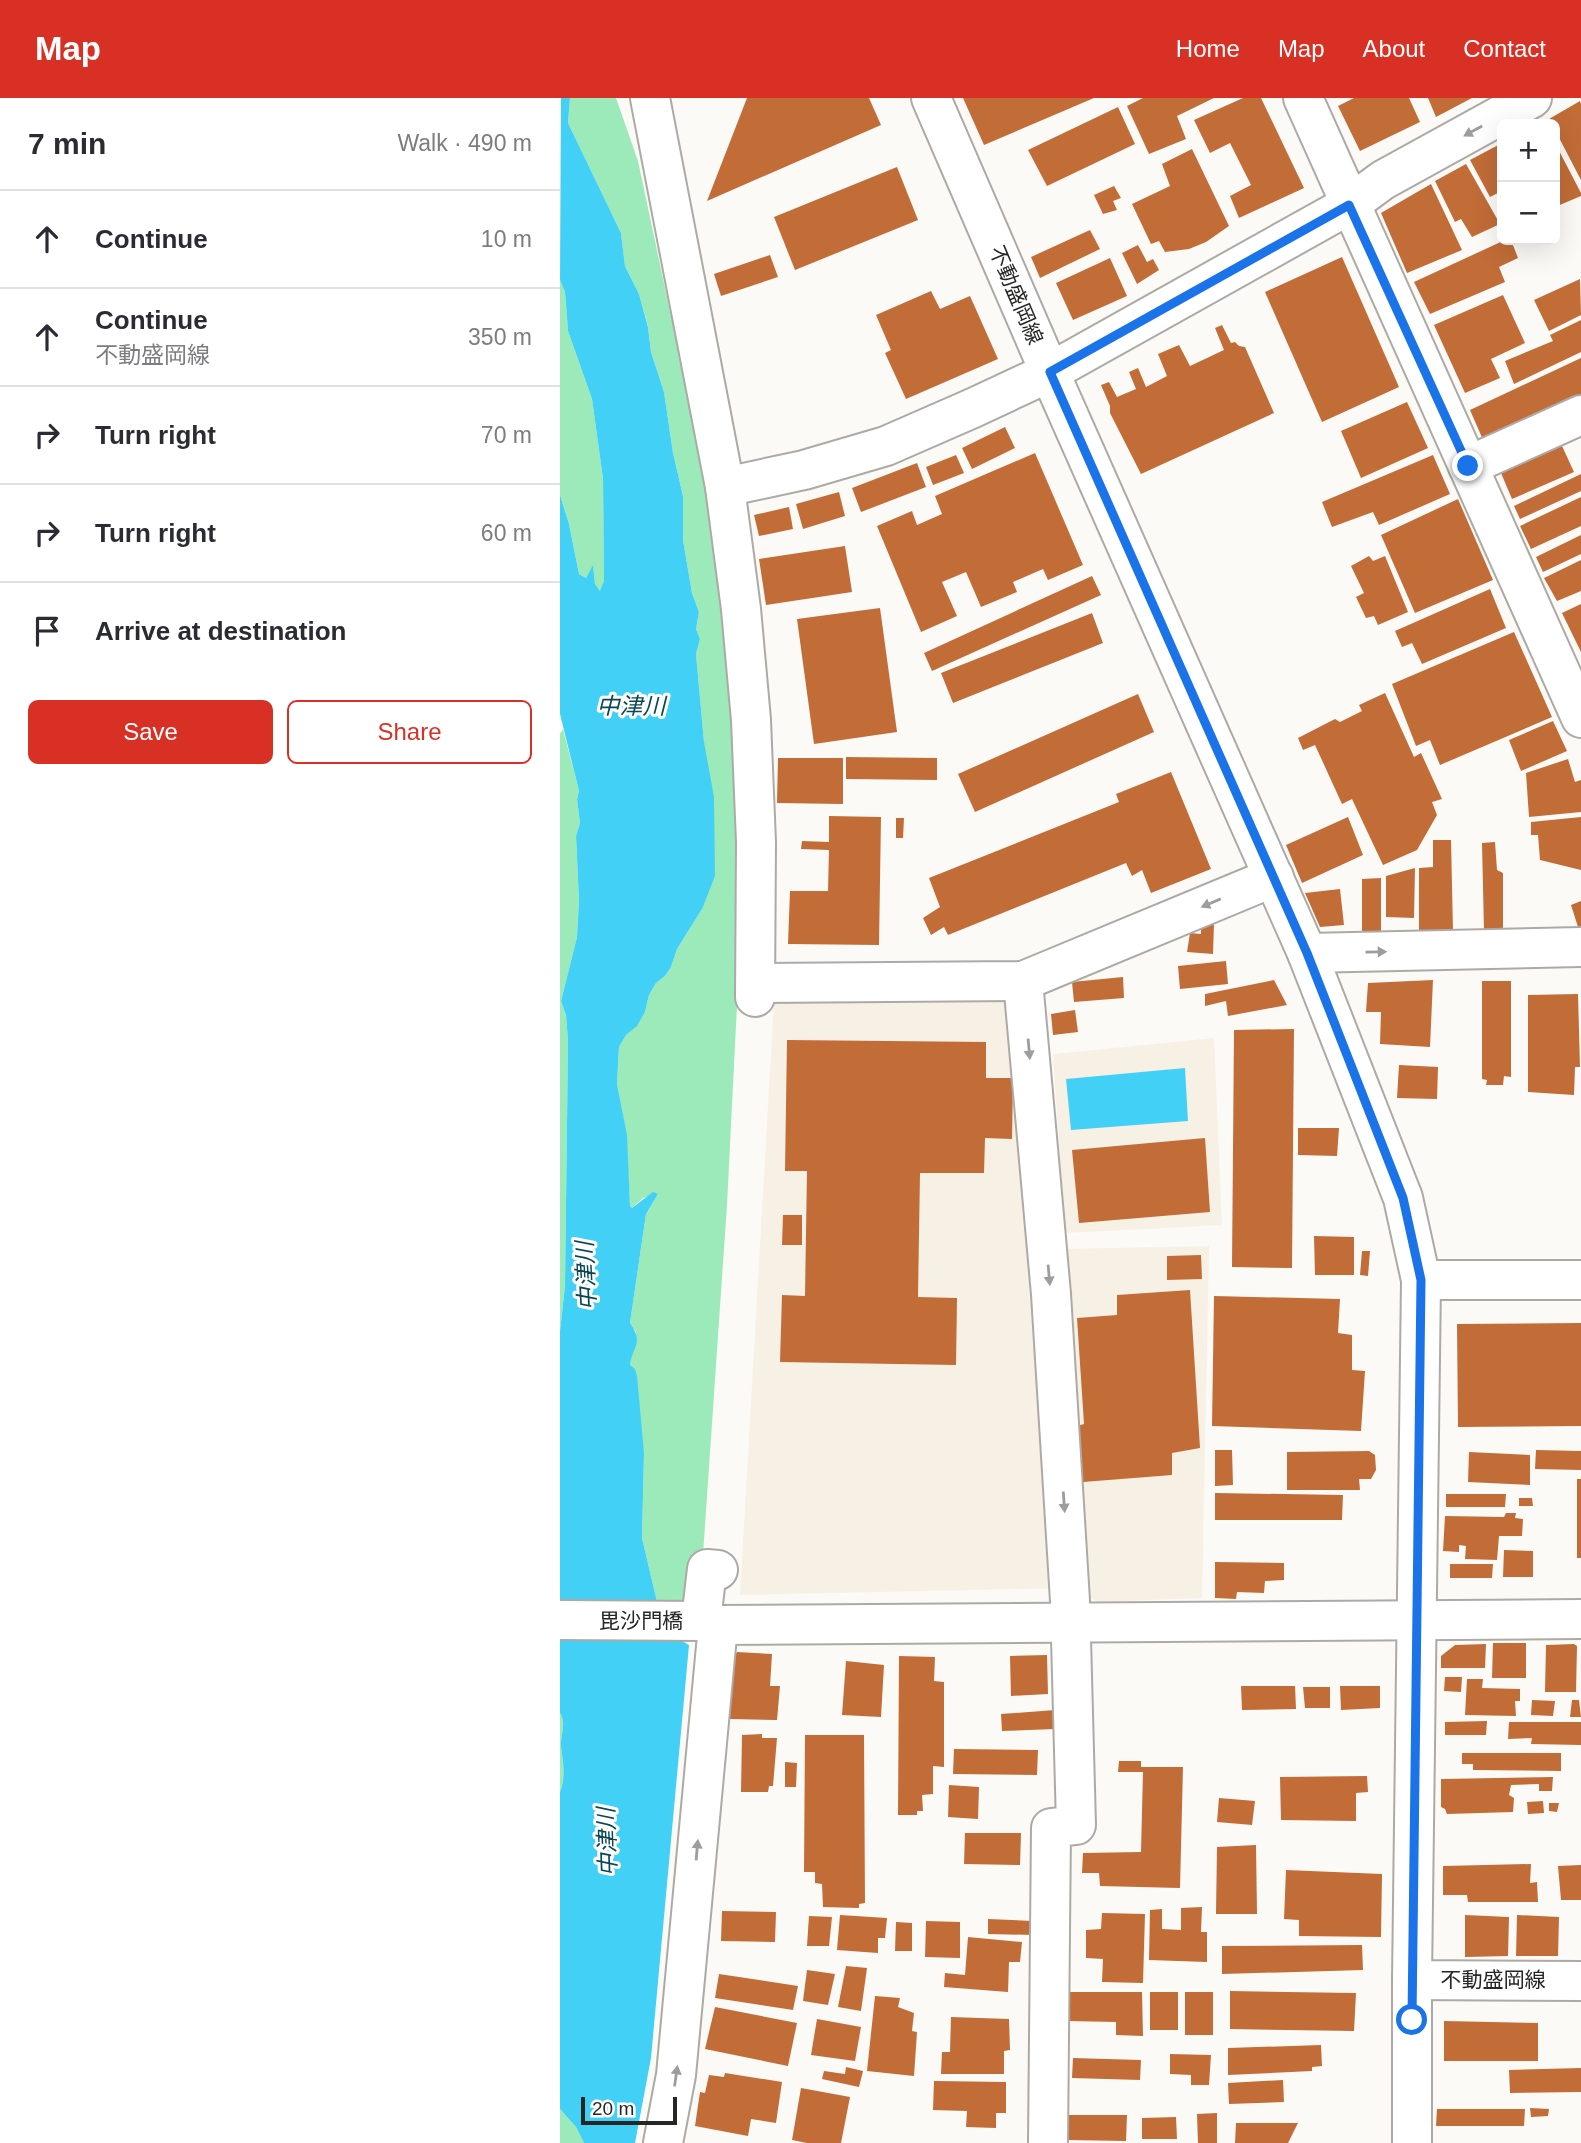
<!DOCTYPE html>
<meta charset="utf-8">
<style>
:root{--surface:#fff;--page:#f7f7f7;--text:#2b2b33;--muted:#7c7c81;--line:#e1e1e2;--accent:#d93025}
body{margin:0;font-family:Helvetica,"Noto Sans JP",sans-serif;background:var(--page);color:var(--text)}
.controls{position:absolute;right:21px;top:21px;display:grid;overflow:hidden;border-radius:10px;box-shadow:0 7px 28px #0002}
.controls button{width:63px;height:63px;display:grid;place-items:center;padding:0;border:0;border-bottom:2px solid var(--line);background:var(--surface);color:var(--text);font:35px sans-serif}
.scale{position:absolute;left:21px;bottom:18px;width:96px;box-sizing:border-box;padding-left:7px;border:4px solid #272625;border-top:0;font-size:19px;line-height:24px;white-space:nowrap;color:#272625;-webkit-text-stroke:5px #fff;paint-order:stroke}
.stop{position:absolute;width:21px;height:21px;margin:-16px;border:5px solid #1a73e8;border-radius:50%;background:#fff}
.stop.end{background:#1a73e8;border-color:#fff;box-shadow:0 2px 7px #0008}
.list{margin:0;padding:0;list-style:none}
h2{display:flex;justify-content:space-between;align-items:center;height:91px;margin:0;padding:0 28px;font-size:30px}
h2 small{font-size:23px;font-weight:400;color:var(--muted)}
.list li{display:grid;grid-template-columns:46px 1fr auto;gap:21px;align-items:center;box-sizing:border-box;height:98px;padding:0 28px;border-top:2px solid var(--line)}
.list b{display:block;font-size:26px;white-space:nowrap}
.list p{margin:0;font-size:23px;white-space:nowrap;color:var(--muted)}
.list em{font-size:23px;font-style:normal;color:var(--muted)}
.actions{display:flex;gap:14px;padding:21px 28px}
.actions a{flex:1;padding:16px 0;border:2px solid var(--accent);border-radius:10px;text-align:center;font-size:24px;color:var(--accent)}
.actions .main{background:var(--accent);color:#fff}
.icon{flex:none;width:38px;height:38px;fill:none;stroke:currentColor;stroke-width:2;stroke-linecap:round;stroke-linejoin:round}
.map{position:relative;flex:none;width:1021px;height:2045px;overflow:hidden}
header{display:flex;align-items:center;gap:42px;box-sizing:border-box;height:98px;padding:0 35px;background:var(--accent);color:#fff}
header strong{font-size:33px}
nav{display:flex;gap:38px;margin-inline-start:auto;font-size:24px}
main{display:flex}
aside{flex:1;background:var(--surface)}
.map>svg:first-child{display:block}
.built{fill:#f7f0e5}
.green{fill:#9ceab9}
.water{fill:#43d0f6}
.building{fill:#c26c38}
.lines{fill:none;stroke-linecap:round;stroke-linejoin:round}
.street-casing{stroke:#adaaa6;stroke-width:42}
.secondary-casing{stroke:#adaaa6;stroke-width:42}
.street{stroke:#fff;stroke-width:38}
.secondary{stroke:#fff;stroke-width:38}
.oneway{fill:#9e9d9d}
.route{stroke:#1a73e8;stroke-width:9}
.labels{text-anchor:middle;stroke-width:6;stroke-linejoin:round;paint-order:stroke}
.street-label{font-size:21px;fill:#272625;stroke:#fff}
.water-label{font-size:23px;font-style:italic;fill:#094756;stroke:#fff}
</style>
<header>
<strong>Map</strong>
<nav><a>Home</a><a>Map</a><a>About</a><a>Contact</a></nav>
</header>
<main>
<aside>
<h2>7 min<small>Walk · 490 m</small></h2>
<ul class="list">
<li><svg class="icon" aria-label="ahead" viewBox="0 0 24 24"><path d="M12 20V5M6 11l6-6 6 6"/></svg><div><b>Continue</b></div><em>10 m</em></li>
<li><svg class="icon" aria-label="ahead" viewBox="0 0 24 24"><path d="M12 20V5M6 11l6-6 6 6"/></svg><div><b>Continue</b><p>不動盛岡線</p></div><em>350 m</em></li>
<li><svg class="icon" aria-label="right" viewBox="0 0 24 24"><path d="M7 20v-9h11M14 6l5 5-5 5"/></svg><div><b>Turn right</b></div><em>70 m</em></li>
<li><svg class="icon" aria-label="right" viewBox="0 0 24 24"><path d="M7 20v-9h11M14 6l5 5-5 5"/></svg><div><b>Turn right</b></div><em>60 m</em></li>
<li><svg class="icon" aria-label="arrive" viewBox="0 0 24 24"><path d="M6 21V4h12l-3 4 3 4H6"/></svg><div><b>Arrive at destination</b></div></li>
</ul>
<div class="actions"><a class="main">Save</a><a>Share</a></div>
</aside>
<div class="map">
<svg width="1021" height="2045" viewBox="0 0 1021 2045">
<rect width="100%" height="100%" fill="#fcfaf6"/>
<g class="built">
<polygon points="214,903 454,903 500,1490 180,1497"/>
<polygon points="654,940 662,1127 505,1135 493,956"/>
<polygon points="649,1148 642,1500 537,1504 524,1495 499,1151"/>
</g>
<g class="green">
<polygon points="10,0 56,0 78,63 118,251 149,407 174,606 179,767 177,908 167,1107 142,1471 139,1504 98,1508 82,1440 84,1355 70,1267 76,1234 70,1225 86,1116 98,1096 83,1100 72,1110 70,1108 66,1035 57,986 59,949 66,937 77,927 85,914 89,897 96,885 105,878 111,869 117,851 142,811 144,644 136,556 140,541 136,531 139,514 132,495 123,442 123,398 113,355 104,294 91,254 88,228 79,196 65,168 61,135 8,25"/>
<polygon points="0,182 5,194 8,233 32,301 43,381 44,483 41,494 35,486 33,468 26,480 19,476 9,426 0,397"/>
<polygon points="3,631 19,693 17,701 20,725 16,738 19,803 17,839 1,903 6,917 8,943 5,1188 0,1233 0,636"/>
<path d="M 0,1615 C 7,1626 0,1637 1,1649 C 3,1665 6,1678 0,1694 Z"/>
<polygon points="0,2011 16,2029 24,2045 0,2045"/>
</g>
<g class="water">
<path d="M 1,0 L 10,0 L 8,25 L 61,135 L 65,168 L 79,196 L 88,229 L 91,254 L 104,294 L 113,355 L 123,398 L 123,442 L 132,495 L 139,514 L 136,531 L 140,541 L 136,556 L 144,644 L 154,699 L 155,778 L 142,811 L 117,851 L 111,869 L 105,878 L 96,885 L 89,897 L 85,914 L 77,928 L 66,937 L 59,949 L 57,986 L 67,1037 L 70,1108 L 72,1110 L 93,1094 L 98,1096 L 86,1116 L 70,1225 C 84,1245 73,1247 70,1267 L 75,1271 L 77,1278 L 84,1355 L 82,1440 L 98,1508 L 108,1535 L 129,1547 L 91,1960 L 75,2045 L 24,2045 L 16,2029 L 0,2011 L 0,1694 C 6,1678 3,1665 1,1649 C 0,1637 7,1626 0,1615 L 0,1233 L 5,1188 L 8,943 L 6,917 L 1,903 L 17,839 L 19,803 L 16,738 L 20,725 L 17,701 L 19,693 L 0,616 L 0,397 L 9,426 L 19,476 L 26,480 L 33,467 L 35,486 L 40,493 L 44,483 L 43,381 L 32,301 L 8,233 L 5,194 L 0,182 Z"/>
<polygon points="625,970 628,1023 511,1032 506,981"/>
</g>
<g class="building">
<polygon points="187,0 309,0 321,27 147,103"/>
<polygon points="403,0 534,0 424,47"/>
<polygon points="583,0 654,0 617,18 626,41 589,56 567,8"/>
<polygon points="683,0 701,0 744,90 679,120 670,98 691,87 670,45 650,55 634,22"/>
<polygon points="794,0 849,0 860,24 800,53 778,8"/>
<polygon points="868,0 912,0 876,19"/>
<polygon points="1020,3 1021,6 1021,82 995,32 995,26 992,26 989,21"/>
<polygon points="558,9 575,46 487,88 468,52"/>
<polygon points="942,45 942,93 930,99 910,62"/>
<polygon points="995,45 1021,95 1021,98 995,109"/>
<polygon points="632,51 669,128 646,144 629,151 605,154 599,143 591,146 572,106 610,88 602,66"/>
<polygon points="906,66 940,126 912,139 901,121 895,124 875,83"/>
<polygon points="337,69 358,122 235,172 214,119"/>
<polygon points="871,86 902,152 847,175 821,115"/>
<polygon points="554,88 561,100 553,103 557,112 543,116 534,97"/>
<polygon points="530,132 540,151 480,180 471,159"/>
<polygon points="945,142 951,142 958,160 939,169 945,184 870,216 854,184"/>
<polygon points="578,147 587,164 593,161 599,172 577,186 562,155"/>
<polygon points="210,157 218,179 161,198 154,176"/>
<polygon points="782,159 839,289 762,324 705,194"/>
<polygon points="550,160 567,198 513,222 496,185"/>
<polygon points="1020,181 1021,217 989,233 974,202"/>
<polygon points="371,193 380,211 410,198 438,261 346,301 325,255 331,252 316,217"/>
<polygon points="943,197 965,245 931,261 940,280 905,295 874,227"/>
<polygon points="1021,222 1021,254 954,286 945,263 993,243 990,237"/>
<polygon points="662,227 671,245 675,244 679,248 685,249 714,315 581,376 550,315 550,308 541,287 549,284 557,299 576,291 569,274 578,270 586,289 607,278 598,256 619,247 630,268 664,252 655,230"/>
<polygon points="1021,260 1021,301 924,344 910,312"/>
<polygon points="847,304 868,350 801,380 781,333"/>
<polygon points="445,329 455,350 412,371 402,350"/>
<polygon points="1002,348 1014,374 952,401 941,375"/>
<polygon points="475,355 523,467 488,482 483,471 453,484 457,494 421,509 406,474 382,484 397,518 361,534 317,428 352,413 357,427 382,416 375,398"/>
<polygon points="396,357 404,375 373,387 366,369"/>
<polygon points="873,357 890,396 819,427 813,414 772,429 762,404"/>
<polygon points="357,365 366,389 301,414 292,390"/>
<polygon points="1021,376 1021,393 960,421 954,408"/>
<polygon points="279,394 285,418 243,431 236,406"/>
<polygon points="1021,399 1021,428 971,451 960,428"/>
<polygon points="898,401 933,482 855,515 821,437"/>
<polygon points="229,409 233,431 199,438 194,417"/>
<polygon points="1021,437 1021,456 983,474 976,459"/>
<polygon points="285,448 292,494 206,507 199,461"/>
<polygon points="809,458 813,463 825,458 848,514 818,527 814,518 806,520 796,499 804,495 791,468"/>
<polygon points="1021,462 1021,493 997,503 984,480"/>
<polygon points="532,478 541,497 372,573 364,555"/>
<polygon points="930,491 946,530 862,566 852,545 842,549 835,533"/>
<polygon points="1021,506 1021,554 1002,515"/>
<polygon points="320,510 337,634 254,646 237,521"/>
<polygon points="532,515 543,545 393,605 381,575"/>
<polygon points="954,534 992,619 880,667 870,642 856,648 832,586"/>
<polygon points="825,595 854,659 861,655 882,701 872,704 877,717 857,752 823,767 792,701 782,706 755,647 743,652 738,640 775,621 780,624 802,613 799,607"/>
<polygon points="578,596 594,634 415,714 398,676"/>
<polygon points="993,623 1007,653 961,673 949,642"/>
<polygon points="286,659 377,660 377,682 286,681"/>
<polygon points="218,660 283,660 283,706 217,705"/>
<polygon points="1008,661 1015,684 1021,682 1021,714 969,719 966,675"/>
<polygon points="611,674 651,771 591,795 582,772 572,778 566,765 388,837 384,829 371,837 363,820 380,809 369,780 559,704 556,696"/>
<polygon points="269,718 321,719 319,847 228,846 230,793 268,793 269,752 241,751 242,743 269,744"/>
<polygon points="788,719 803,757 742,785 726,747"/>
<polygon points="1021,719 1021,772 980,762 978,737 971,737 971,724"/>
<polygon points="336,720 344,720 343,740 336,740"/>
<polygon points="873,742 891,742 893,833 859,835 859,770 873,769"/>
<polygon points="935,744 937,772 943,775 943,833 924,833 922,745"/>
<polygon points="855,770 854,820 826,819 826,778"/>
<polygon points="821,780 821,833 802,833 802,781"/>
<polygon points="780,791 784,827 760,829 745,795"/>
<polygon points="1021,803 1021,828 1018,829 1011,807"/>
<polygon points="641,824 654,825 653,856 627,854 630,835 641,836"/>
<polygon points="666,863 668,886 620,891 618,868"/>
<polygon points="563,879 564,900 514,904 512,884"/>
<polygon points="714,882 727,907 668,918 666,903 645,908 645,896"/>
<polygon points="873,882 870,949 820,946 821,914 806,914 808,885"/>
<polygon points="922,883 951,883 951,979 944,978 943,987 926,987 927,982 922,981"/>
<polygon points="1018,896 1020,969 1015,969 1014,997 968,994 968,897"/>
<polygon points="515,912 518,934 493,937 491,916"/>
<polygon points="734,931 732,1170 672,1169 674,932"/>
<polygon points="227,942 426,944 426,980 453,980 452,1041 425,1040 424,1075 360,1075 358,1199 397,1200 396,1267 220,1264 222,1197 245,1198 247,1073 225,1073"/>
<polygon points="839,967 878,969 877,1001 837,1000"/>
<polygon points="738,1030 779,1030 777,1058 738,1057"/>
<polygon points="645,1040 650,1114 519,1125 512,1052"/>
<polygon points="223,1117 242,1117 242,1147 222,1147"/>
<polygon points="754,1138 794,1139 794,1177 755,1177"/>
<polygon points="802,1153 810,1153 808,1178 800,1177"/>
<polygon points="641,1157 642,1181 607,1182 607,1158"/>
<polygon points="630,1192 640,1350 612,1355 612,1377 523,1384 517,1328 524,1326 517,1220 557,1217 557,1197"/>
<polygon points="654,1198 780,1201 778,1235 792,1237 792,1272 805,1273 801,1333 652,1328"/>
<polygon points="1021,1225 1021,1328 898,1329 897,1226"/>
<polygon points="655,1352 672,1352 673,1387 655,1388"/>
<polygon points="976,1352 1021,1353 1021,1372 975,1371"/>
<polygon points="809,1353 815,1357 816,1372 811,1381 799,1381 800,1392 727,1392 727,1354"/>
<polygon points="909,1354 970,1357 970,1387 908,1384"/>
<rect x="1017" y="1381" width="4" height="79"/>
<polygon points="655,1395 783,1397 782,1422 655,1422"/>
<polygon points="886,1396 946,1396 945,1409 886,1409"/>
<polygon points="959,1400 972,1400 973,1408 959,1408"/>
<polygon points="946,1415 956,1415 955,1420 963,1421 962,1438 939,1438 937,1462 905,1461 906,1448 899,1447 899,1454 883,1453 885,1418 944,1419"/>
<polygon points="944,1452 973,1453 973,1479 943,1479"/>
<polygon points="655,1464 724,1465 724,1482 705,1483 704,1495 677,1494 676,1501 655,1500"/>
<polygon points="890,1466 933,1466 932,1480 890,1480"/>
<polygon points="933,1545 966,1545 966,1580 932,1580"/>
<polygon points="926,1546 925,1570 881,1570 881,1558 895,1547"/>
<polygon points="1014,1546 1017,1548 1016,1594 985,1594 986,1547"/>
<polygon points="177,1554 212,1556 210,1588 220,1588 217,1622 170,1621 173,1561"/>
<polygon points="487,1557 488,1596 451,1598 450,1558"/>
<polygon points="339,1558 375,1559 374,1583 384,1584 384,1669 373,1668 373,1696 362,1697 363,1713 357,1713 357,1717 338,1717"/>
<polygon points="286,1563 324,1567 321,1619 282,1617"/>
<polygon points="885,1579 902,1579 901,1594 884,1593"/>
<polygon points="907,1581 923,1581 922,1590 960,1591 960,1603 955,1603 956,1618 905,1617"/>
<polygon points="681,1588 735,1588 736,1611 682,1612"/>
<polygon points="780,1588 820,1588 820,1610 781,1612"/>
<polygon points="743,1589 770,1589 770,1610 745,1610"/>
<polygon points="972,1602 995,1603 993,1618 971,1617"/>
<polygon points="1012,1602 1019,1602 1021,1619 1010,1619"/>
<polygon points="495,1612 495,1631 442,1633 441,1616"/>
<polygon points="927,1623 926,1637 885,1637 885,1624"/>
<polygon points="949,1624 1021,1624 1021,1647 971,1646 972,1640 948,1641"/>
<polygon points="202,1636 202,1640 217,1640 213,1688 209,1688 208,1694 181,1694 182,1637"/>
<polygon points="245,1637 304,1637 305,1805 299,1806 299,1810 263,1809 262,1786 255,1785 255,1774 244,1774"/>
<polygon points="394,1651 478,1652 477,1677 393,1676"/>
<polygon points="902,1655 1001,1655 1001,1673 913,1672 913,1666 902,1666"/>
<polygon points="559,1663 581,1663 581,1669 623,1669 620,1790 540,1788 539,1775 522,1775 523,1755 581,1754 583,1674 558,1674"/>
<polygon points="225,1664 237,1665 236,1689 225,1689"/>
<polygon points="807,1678 808,1694 796,1695 796,1723 721,1722 720,1679"/>
<polygon points="993,1679 992,1693 979,1693 979,1686 951,1687 949,1697 954,1700 953,1714 887,1716 885,1711 881,1709 881,1681"/>
<polygon points="389,1687 419,1689 418,1721 388,1719"/>
<polygon points="659,1700 695,1703 692,1727 657,1724"/>
<polygon points="983,1703 984,1715 968,1716 967,1704"/>
<polygon points="989,1705 999,1705 997,1714 989,1713"/>
<polygon points="405,1735 461,1735 460,1767 404,1766"/>
<polygon points="696,1747 697,1816 656,1816 657,1749"/>
<polygon points="971,1766 970,1785 977,1784 978,1804 908,1804 907,1797 883,1797 883,1768"/>
<polygon points="1021,1767 1021,1802 1001,1802 998,1768"/>
<polygon points="726,1772 822,1776 821,1839 739,1838 739,1822 724,1821"/>
<polygon points="642,1809 641,1834 647,1834 647,1864 589,1862 590,1812 602,1811 602,1831 621,1832 621,1810"/>
<polygon points="162,1813 216,1814 215,1844 161,1843"/>
<polygon points="542,1815 585,1816 583,1885 542,1884 543,1861 526,1860 526,1832 541,1831"/>
<polygon points="280,1817 327,1820 325,1840 318,1840 318,1855 277,1852"/>
<polygon points="905,1817 949,1819 948,1858 905,1859"/>
<polygon points="957,1817 999,1819 998,1858 956,1858"/>
<polygon points="249,1818 272,1819 269,1848 247,1848"/>
<polygon points="428,1821 473,1823 473,1837 428,1836"/>
<polygon points="366,1823 400,1824 400,1860 365,1859"/>
<polygon points="336,1824 352,1825 352,1853 335,1853"/>
<polygon points="408,1839 462,1844 460,1864 449,1864 448,1894 384,1889 385,1875 405,1877"/>
<polygon points="802,1847 803,1872 662,1876 662,1848"/>
<polygon points="286,1868 307,1870 301,1913 278,1909"/>
<polygon points="247,1872 275,1876 268,1907 243,1903"/>
<polygon points="159,1876 238,1888 233,1912 155,1900"/>
<polygon points="670,1893 796,1895 794,1933 670,1931"/>
<polygon points="508,1894 582,1894 583,1938 556,1937 556,1924 508,1923"/>
<rect x="590" y="1894" width="28" height="38"/>
<rect x="625" y="1894" width="28" height="43"/>
<polygon points="315,1898 340,1900 338,1909 354,1915 352,1933 357,1934 354,1978 307,1973"/>
<polygon points="155,1909 237,1925 228,1968 145,1951"/>
<polygon points="391,1919 449,1921 450,1952 444,1953 444,1976 381,1976 382,1954 390,1954"/>
<polygon points="257,1921 301,1929 295,1963 251,1957"/>
<polygon points="884,1923 978,1925 978,1963 884,1963"/>
<polygon points="761,1947 762,1968 752,1969 752,1973 668,1977 668,1950"/>
<polygon points="610,1956 651,1957 649,1987 631,1987 631,1977 610,1976"/>
<polygon points="513,1960 581,1962 580,1982 512,1980"/>
<polygon points="286,1969 303,1973 299,1989 262,1981 264,1973 285,1976"/>
<polygon points="1021,1970 1021,1994 950,1995 949,1972"/>
<polygon points="165,1975 222,1984 216,2025 191,2021 188,2038 135,2028 140,1994 145,1995 149,1977 164,1979"/>
<polygon points="723,1982 724,2004 669,2006 668,1985"/>
<polygon points="374,1983 446,1984 446,2015 436,2015 436,2030 406,2029 407,2013 373,2012"/>
<polygon points="241,1990 290,1999 281,2045 247,2045 232,2042"/>
<polygon points="970,2010 989,2011 988,2018 971,2019"/>
<polygon points="877,2011 965,2011 964,2028 876,2028"/>
<polygon points="657,2015 657,2045 638,2045 637,2016"/>
<polygon points="508,2017 567,2017 566,2043 507,2042"/>
<polygon points="616,2019 617,2041 582,2041 582,2020"/>
<polygon points="676,2025 738,2025 728,2045 675,2045"/>
</g>
<g class="lines">
<defs>
<g id="street">
<polyline points="90,0 165,389 181,511 191,622 196,744 195,899"/>
<polyline points="743,0 1021,620"/>
<polyline points="908,368 1021,317"/>
<polyline points="165,389 244,372 326,348 413,310 490,274 789,107 823,82 972,0"/>
<polyline points="747,855 1021,849"/>
<polyline points="463,883 491,1196 510,1503 516,1727 491,1730 488,2045"/>
<polyline points="196,885 463,883 714,779"/>
<polyline points="861,1182 1021,1182"/>
<polyline points="0,1522 141,1523 147,1471 158,1472"/>
<polyline points="103,2045 116,1977 158,1527 1021,1521"/>
<polyline points="852,2045 852,1882"/>
</g>
<polyline id="secondary" points="371,0 497,291 747,855 843,1100 861,1182 852,1882 1021,1883"/>
</defs>
<use href="#street" class="street-casing"/>
<use href="#secondary" class="secondary-casing"/>
<use href="#street" class="street"/>
<use href="#secondary" class="secondary"/>
</g>
<defs><path id="oneway-solid" d="M-6-.8H1V-3.2L6.5 0L1 3.2V.8H-6Z" transform="scale(1.75)"/></defs>
<g class="oneway">
<use href="#oneway-solid" transform="translate(913 33) rotate(151)"/>
<use href="#oneway-solid" transform="translate(651 805) rotate(157)"/>
<use href="#oneway-solid" transform="translate(816 854) rotate(-1)"/>
<use href="#oneway-solid" transform="translate(469 951) rotate(85)"/>
<use href="#oneway-solid" transform="translate(489 1177) rotate(85)"/>
<use href="#oneway-solid" transform="translate(504 1404) rotate(86)"/>
<use href="#oneway-solid" transform="translate(137 1752) rotate(-85)"/>
<use href="#oneway-solid" transform="translate(116 1978) rotate(-82)"/>
</g>
<g class="lines">
<polyline class="route" points="852,1922 861,1182 843,1100 747,855 490,274 789,107 908,368"/>
</g>
<g class="labels">
<g class="street-label">
<text transform="translate(456 197) rotate(67)" y="7">不動盛岡線</text>
<text x="81" y="1530">毘沙門橋</text>
<text x="933" y="1889">不動盛岡線</text>
</g>
<g class="water-label">
<text x="71" y="616">中津川</text>
<text transform="translate(26 1178) rotate(-93)" y="8">中津川</text>
<text transform="translate(47 1744) rotate(-92)" y="8">中津川</text>
</g>
</g>
</svg>
<div class="controls">
<button>+</button>
<button>−</button>
</div>
<div class="scale">20 m</div>
<div class="stop" style="left:852px;top:1922px"></div>
<div class="stop end" style="left:908px;top:368px"></div>
</div>
</main>
